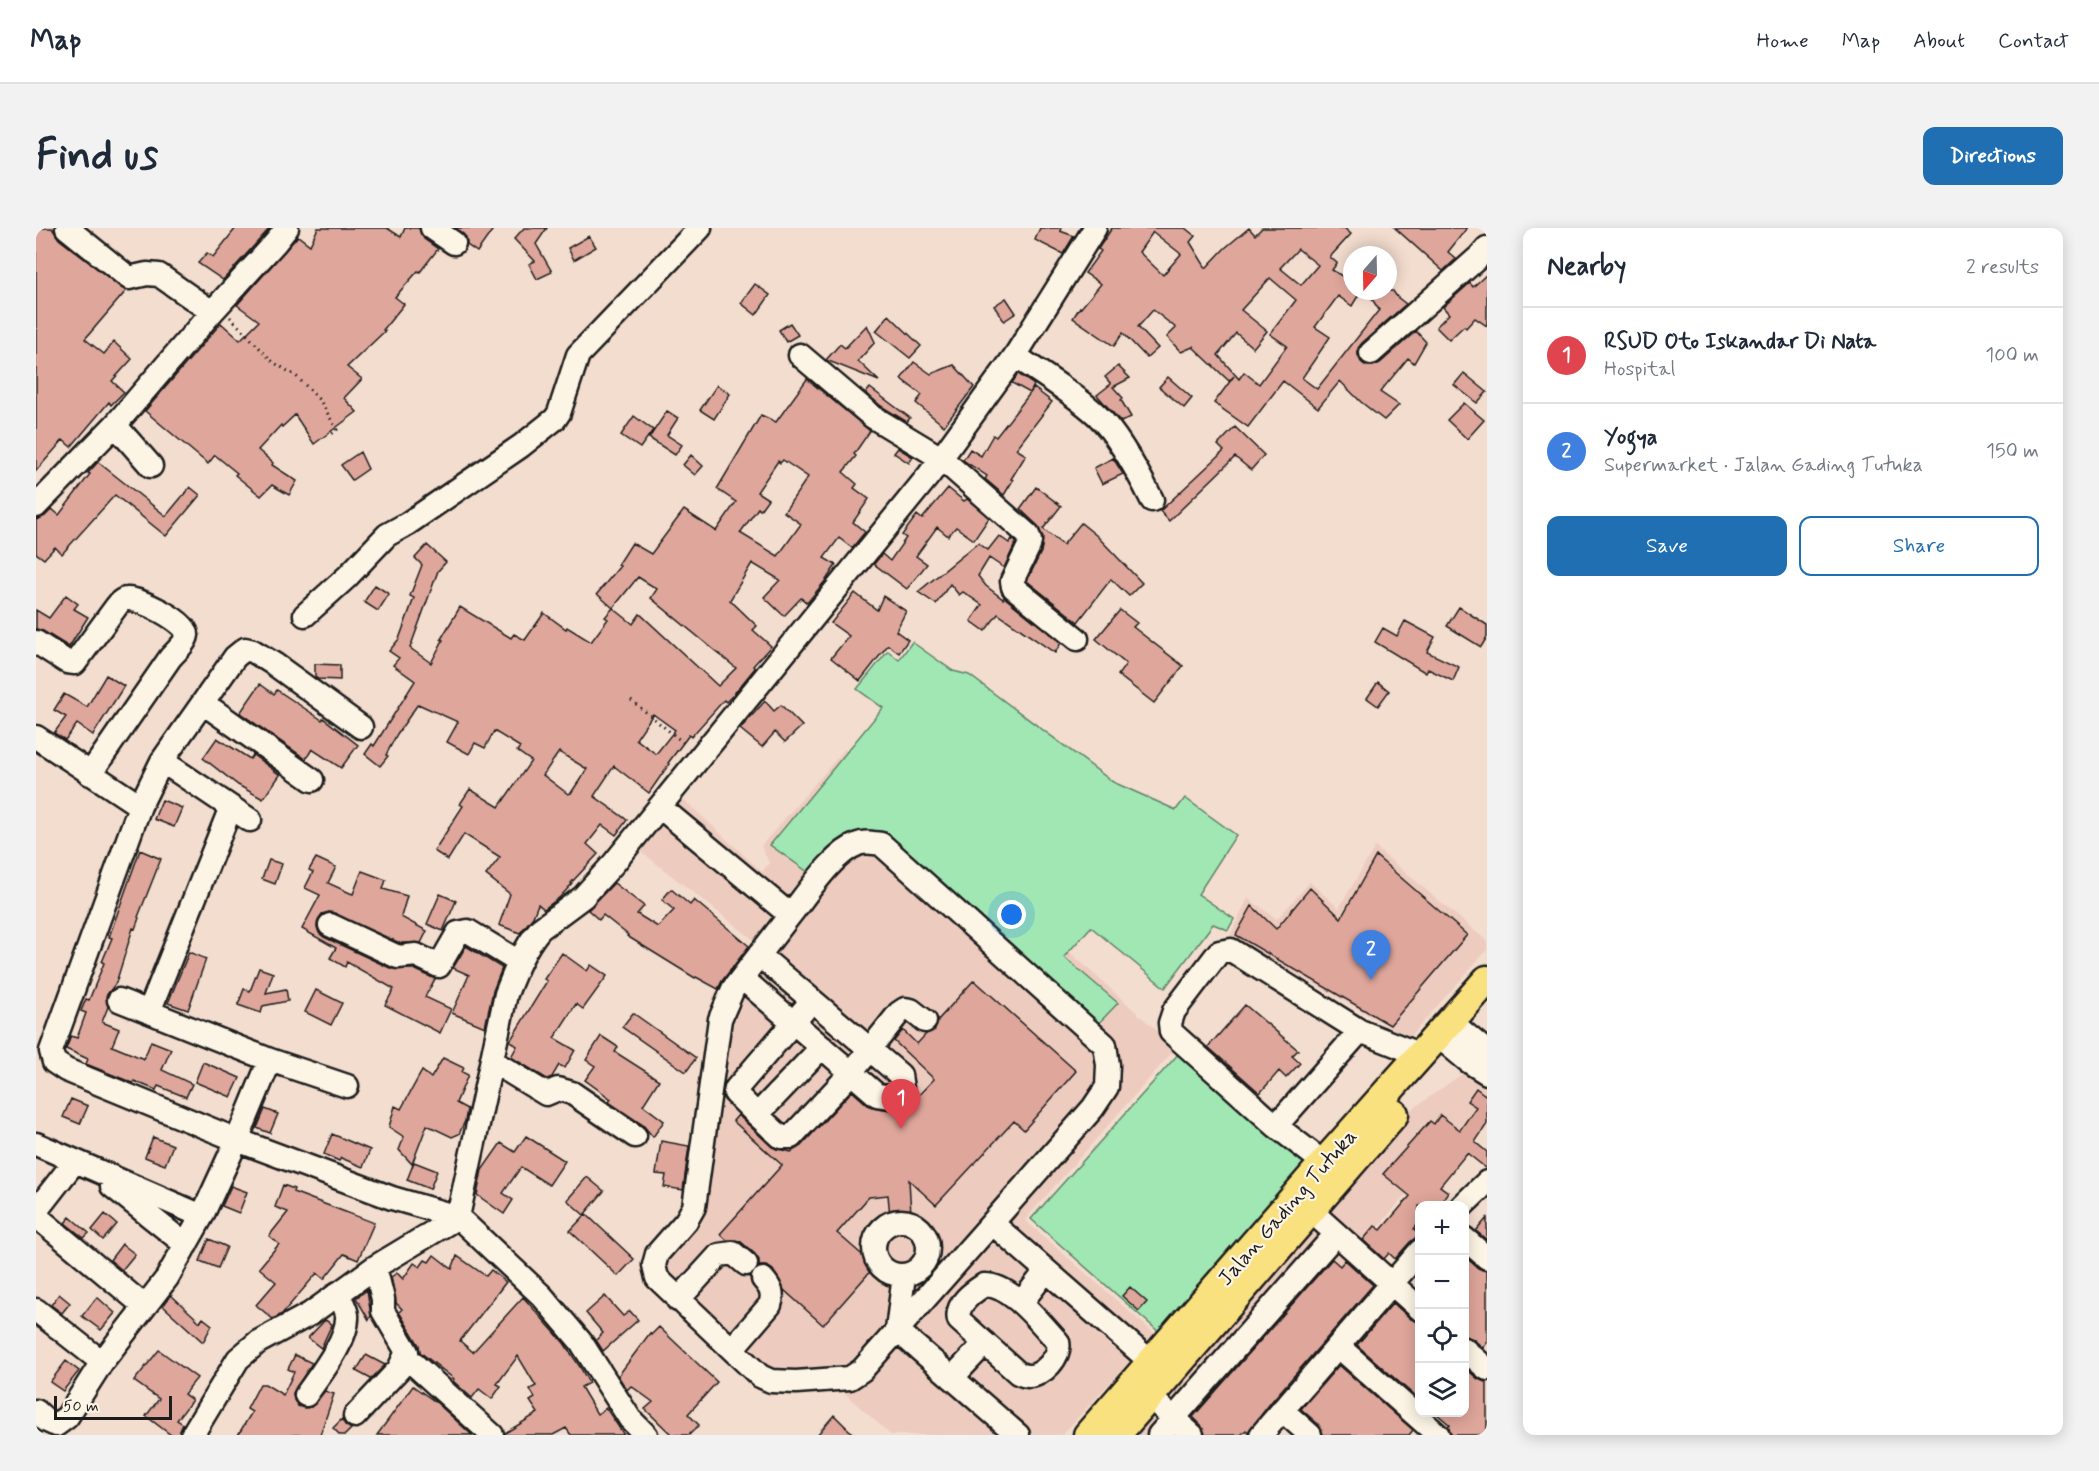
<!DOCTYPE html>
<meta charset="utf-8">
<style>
:root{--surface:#fff;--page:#f2f2f3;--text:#1f2937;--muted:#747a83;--line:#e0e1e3;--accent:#1f6fb2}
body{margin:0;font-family:Mynerve,sans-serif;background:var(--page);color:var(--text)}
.controls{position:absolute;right:18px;bottom:18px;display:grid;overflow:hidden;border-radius:12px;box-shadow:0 3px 15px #0003}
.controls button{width:54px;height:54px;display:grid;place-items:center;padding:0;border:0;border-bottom:2px solid var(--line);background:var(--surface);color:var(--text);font:30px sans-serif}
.compass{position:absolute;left:1307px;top:18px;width:54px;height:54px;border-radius:50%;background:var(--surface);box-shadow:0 3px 15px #0003;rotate:200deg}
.scale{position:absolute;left:18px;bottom:15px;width:118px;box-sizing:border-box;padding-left:6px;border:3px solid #1c1c1c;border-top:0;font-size:16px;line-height:21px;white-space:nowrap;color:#1c1c1c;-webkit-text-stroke:4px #fcf5e5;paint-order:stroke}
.you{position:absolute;left:976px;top:687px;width:21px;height:21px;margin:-15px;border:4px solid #fff;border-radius:50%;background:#1a73e8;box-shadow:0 0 0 9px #1a73e833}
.badge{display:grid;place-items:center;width:39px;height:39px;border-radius:50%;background:var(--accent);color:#fff;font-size:20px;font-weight:700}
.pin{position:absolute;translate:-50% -50px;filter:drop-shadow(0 2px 3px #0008)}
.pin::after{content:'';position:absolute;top:32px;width:21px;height:18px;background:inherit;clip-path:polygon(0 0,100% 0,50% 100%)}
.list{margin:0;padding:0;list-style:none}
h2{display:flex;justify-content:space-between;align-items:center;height:78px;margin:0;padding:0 24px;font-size:26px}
h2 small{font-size:20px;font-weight:400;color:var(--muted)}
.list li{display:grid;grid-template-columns:39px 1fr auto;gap:18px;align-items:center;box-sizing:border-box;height:96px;padding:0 24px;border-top:2px solid var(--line)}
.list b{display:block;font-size:22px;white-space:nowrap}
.list p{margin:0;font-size:20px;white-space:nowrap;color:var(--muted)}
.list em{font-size:20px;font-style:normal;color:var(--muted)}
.actions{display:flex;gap:12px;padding:18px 24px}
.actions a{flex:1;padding:14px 0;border:2px solid var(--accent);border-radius:12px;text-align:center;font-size:21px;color:var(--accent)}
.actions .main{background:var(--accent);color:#fff}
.icon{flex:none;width:33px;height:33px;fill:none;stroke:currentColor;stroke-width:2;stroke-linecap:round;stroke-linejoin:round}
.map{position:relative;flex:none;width:1451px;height:1207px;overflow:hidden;border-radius:12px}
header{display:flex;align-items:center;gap:36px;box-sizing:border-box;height:84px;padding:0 30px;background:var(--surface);border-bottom:2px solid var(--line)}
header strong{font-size:28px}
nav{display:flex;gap:33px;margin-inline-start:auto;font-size:21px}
.intro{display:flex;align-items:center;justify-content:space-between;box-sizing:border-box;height:144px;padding:0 36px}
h1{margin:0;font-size:42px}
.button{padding:15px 27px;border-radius:12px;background:var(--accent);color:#fff;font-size:21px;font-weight:700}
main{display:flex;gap:36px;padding:0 36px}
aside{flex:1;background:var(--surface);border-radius:12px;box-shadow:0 3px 15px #0003}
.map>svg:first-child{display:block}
.built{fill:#edccbf}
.green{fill:#a1e7b4;stroke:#5e8268;stroke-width:1.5}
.building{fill:#dfa69b;stroke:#1c1c1c;stroke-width:1.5;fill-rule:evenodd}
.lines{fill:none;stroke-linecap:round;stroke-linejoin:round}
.minor-casing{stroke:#1c1c1c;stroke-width:27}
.major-casing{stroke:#1c1c1c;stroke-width:33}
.path{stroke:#1c1c1c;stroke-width:3;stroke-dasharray:1.5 4.5;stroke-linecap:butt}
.minor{stroke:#fcf5e5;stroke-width:22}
.major{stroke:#fae180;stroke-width:28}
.labels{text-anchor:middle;stroke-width:4.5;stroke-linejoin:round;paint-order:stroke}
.street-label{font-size:21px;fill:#1c1c1c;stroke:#fcf5e5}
</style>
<header>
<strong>Map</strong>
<nav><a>Home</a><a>Map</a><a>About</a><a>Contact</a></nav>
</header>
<div class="intro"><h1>Find us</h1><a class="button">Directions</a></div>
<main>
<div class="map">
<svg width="1451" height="1207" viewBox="0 0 1451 1207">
<rect width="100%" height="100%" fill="#f3ddcf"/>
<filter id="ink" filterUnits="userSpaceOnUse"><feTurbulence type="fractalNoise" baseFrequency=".0167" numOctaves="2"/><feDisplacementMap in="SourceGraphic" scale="12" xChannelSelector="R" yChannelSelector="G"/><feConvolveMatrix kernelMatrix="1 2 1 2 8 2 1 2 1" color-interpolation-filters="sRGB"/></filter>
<g filter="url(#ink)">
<path class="built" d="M809,521L1140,820L989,992L1119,1106L1026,1207H855L805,1162L723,1158L609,1058L611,1023L650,981L677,768L719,713L599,619L642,566L726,644L733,635L725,618Z
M1339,619L1451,713V722L1373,810L1194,708L1212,670L1241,691L1274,654L1303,680Z
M1433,841L1451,853V897L1437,888L1165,1207H1095L1375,882Z"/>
<path class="green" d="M876,414L917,443L933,447L1077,554L1140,582L1149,570L1200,607L1162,666L1198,691L1192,702L1177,696L1129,760L1055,699L1028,729L1082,775L1060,798L843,605L827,602L806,613L779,649L734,617L847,480L821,461L852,423L863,432Z
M1145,823L1274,936L1123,1104L995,991Z"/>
<path class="building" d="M0,0H16L23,11L90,63L49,111L68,126L78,114L96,131L76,153L88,164L75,177L73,174L35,219L27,212L0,243Z
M200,0H234L187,52L162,35L171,25L177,29Z
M282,0H351L365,9L369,0H383L388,11L402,21L384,44L382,43L359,69L368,76L347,102L349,103L311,139L326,151L308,170L321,184L278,216L259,187L246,199L245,197L222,222L237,235L236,237L261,253L253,267L236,257L225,268L199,247L201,245L179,227L172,236L109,183L185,95L204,112L223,93L201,77L262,8L274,17Z
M420,0H458L441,24L431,17L430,9Z
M488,0H511L500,16L516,44L501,51L493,36L499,33L478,11Z
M1004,0H1025L1024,3L1038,8L1027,26L999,12Z
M1076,0H1149L1159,8L1154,14L1170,40L1189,20L1213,0L1219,7L1226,0H1308L1315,6L1294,29L1301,35L1296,42L1316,54V63H1325L1316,78L1302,68L1279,99L1294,109L1266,150L1281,161L1343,82L1331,63H1357L1361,69L1370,76L1326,115L1322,120V127L1325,134L1330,138H1337L1344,135L1380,103L1390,114L1378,135L1372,130L1344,164L1363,177L1348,192L1325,174L1304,153L1282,180L1247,153L1212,199L1178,175L1198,148L1193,153L1157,119L1159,118L1145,124L1131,109L1140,100L1117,82L1102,99L1122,120L1111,130L1087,105L1078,118L1037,90L1044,79L1045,80L1065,56L1049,45L1065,23L1062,21ZM1117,4L1145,26L1127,47L1103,24ZM1262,21L1282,37L1265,57L1244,40ZM1234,50L1260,72L1234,106L1251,118L1223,156L1208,144L1203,151L1182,127L1200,105L1217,120L1231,103L1205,82Z
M1359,0H1431L1412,24L1420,31L1407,43Z
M553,8L560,19L538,32L532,20Z
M1451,46V98L1439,90L1430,100L1428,98L1413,112L1400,99L1413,86L1407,79L1434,55L1437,59Z
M719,56L734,67L720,87L705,75Z
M970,70L980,85L968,93L958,78Z
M853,87L885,118L874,130L840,103Z
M754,95L762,107L750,114L743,102Z
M831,97L839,114L822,133L843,153L790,132L804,116L809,120Z
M878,134L895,146L918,137L938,159L908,198L880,175L886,167L865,151Z
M1082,138L1094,150L1077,159L1087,170L1085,172L1095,189L1085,194L1061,167L1075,156L1069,149Z
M1428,145L1451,164L1441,175L1418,157Z
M982,146L998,157L994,165L976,155Z
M1132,149L1156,170L1148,180L1123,159Z
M771,151L834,203L818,226L820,228L807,244L821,256L818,260L833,271L817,294L829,304L816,320L803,310L788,330L800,337L790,352L771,375L765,370L748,388L728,369L744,352L716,335L694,372L721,398L717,402L735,418L717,438L719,440L697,467L690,474L688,472L655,509L653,507L632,535L633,536L613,565L578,538L558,568L591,592L580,607L566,597L551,616L562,626L535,655L536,656L524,669L508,681L502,676L497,689L484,705L463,697L474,666L450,647L464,629L428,606L412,632L398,623L427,578L424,576L434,561L463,579L495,533L481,523L484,519L458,503L449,520L439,515L433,526L411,514L422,494L382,476L361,506L350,527L352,528L344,538L329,526L336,516L338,518L379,453L357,437L363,430L353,423L363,411L378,370L374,368L386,337L379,330L391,317L410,334L402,343L374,420L395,435L407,412L405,411L424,379L475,410L478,406L489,412L508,385L530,401L531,399L555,414L572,391L569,389L577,380L561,366L584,338L582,337L596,315L615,326L648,282L680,303L700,274L681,261L725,187L740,194ZM747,232L772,249L748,284L765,296L742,328L704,305L722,280L724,282L732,271L721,264L742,233L744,235ZM602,349L621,361L615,370L700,440L682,458L604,386L597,396L577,380ZM617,486L639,502L620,526L600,511ZM523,524L551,541L535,565L532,566L507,547Z
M681,157L694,166L678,191L664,182Z
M834,160L874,190L871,194L845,178L830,165Z
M998,160L1016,174L980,221L990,227L975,251L977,252L968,267L949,251L951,248L927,232L934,221L945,228L957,207L960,209Z
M1428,175L1448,192L1431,211L1411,192Z
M631,183L642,190L631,207L646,217L639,227L613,210Z
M598,188L617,202L604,220L585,207Z
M1199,199L1228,227L1215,242L1199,229L1133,293L1124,283L1188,223L1182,217Z
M862,220L877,229L873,235L858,225Z
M324,224L332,241L316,252L305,237Z
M655,227L667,238L659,247L647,237Z
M1077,230L1087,246L1066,256L1058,240Z
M62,234L130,288L154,259L164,267L130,308L79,267L26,326L19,319L8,331L0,325V292L9,288L16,281L23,287L54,246L52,245Z
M1000,259L1025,278L1007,301L1027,317L1045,295L1061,308L1106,355L1093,368L1075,351L1042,394L991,353L1005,324L1007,309L1001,297L984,281Z
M912,260L928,273L931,271L953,290L938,312L920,299L912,308L901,299L880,328L891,336L871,361L838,336L846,326L854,333L870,310L866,307L881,287L886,291Z
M963,308L973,315L976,311L980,314L968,340L953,330L942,348L950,358L967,371L968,369L1025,415L1019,425L962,386L949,403L935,393L946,377L927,364L923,367L914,356L900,376L882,364L942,315L952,322Z
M339,357L353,366L342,383L328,374Z
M819,365L841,382L847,368L870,383L860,403L872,412L863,425L852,417L824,453L795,430L813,408L795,395Z
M30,367L42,376L38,381L52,389L33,419L7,403L0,401V382L13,390Z
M1423,379L1451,397V409L1445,419L1411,398Z
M1084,382L1101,395L1097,399L1147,438L1118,475L1082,447L1090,436L1060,411Z
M1369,393L1399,409L1391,424L1423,439L1417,453L1392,441L1390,445L1339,414L1347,400L1361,408Z
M279,436L304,437V452L282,451L279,449Z
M70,447L88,458L57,507L41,496L29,512L18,505L30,489L18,482L28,466L51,479Z
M1342,454L1353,463L1342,478L1331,470Z
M224,456L238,466L241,462L286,492L287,490L322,517L305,540L276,521L270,531L204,485Z
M729,473L738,483L745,477L766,498L749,514L739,504L726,519L704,501Z
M181,510L214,531L217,527L244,547L227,571L202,557L167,530Z
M126,572L146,580L138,599L118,591Z
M104,622L125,631L102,689L103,690L99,701L97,700L80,755L70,768L72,779L66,794L83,801L76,818L108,831L115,813L135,821L126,842L156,856L150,869L122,858L120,862L98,853L97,855L50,836L52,831L30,821L35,808L41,810L50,785L45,783L50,771L53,772L68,735L66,734L76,710L73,709Z
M1340,628L1431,707L1354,797L1200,707L1216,678L1240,701L1274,660L1305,690Z
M280,630L300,639L292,655L314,665L317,666L326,643L350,652L347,661L371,668L365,689L391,703L385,715H364L293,684L286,686L282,692L281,699L283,705L288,709L356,741H378L399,751L389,769L415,781L404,805L349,777L358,761L311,734L309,739L294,730L300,720L266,701L284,667L269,660L277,644L273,642Z
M233,632L246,636L239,656L226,651Z
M578,655L608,678L601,686L622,699L638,682L626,672L635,661L654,677L658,672L713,718L686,753L682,761L660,749L659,750L591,708L592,707L567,687L563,692L552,682Z
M404,666L420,673L407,703L391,696Z
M430,718L466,740L457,763L449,799L416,785L433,747L417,740Z
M153,724L170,731L152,782L132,775Z
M526,725L551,743L555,737L571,748L547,781L540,776L518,810L539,822L529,840L523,837L516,849L511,851L475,829L481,818L474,813L511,753L508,751Z
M223,740L237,745L230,765L250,761L252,773L227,778L225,785L202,777L208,761L214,763Z
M938,752L1040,843L988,902L978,893L900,977L873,952L875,986L854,988L852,967L833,969L801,1005L839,1038L787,1097L748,1062L737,1042L731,1038H723V1032L719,1026L705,1014L700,1012H691L684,1006L746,937L697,893L702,887L736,919L755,924L765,918L816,863L833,878L854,882L865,879L874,871L880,870L898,851L858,813L867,802L881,816L890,806L899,802L902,792Z
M280,762L306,775L295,797L269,784Z
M1209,777L1262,822L1256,828L1264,835L1250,850L1243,843L1224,865L1172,819Z
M597,785L660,830L650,844L586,799Z
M565,808L582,819L579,824L623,852L607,877L628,893L617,909L607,897L573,874L575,871L549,852L559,838L550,832Z
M407,830L428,840L426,844L432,847L420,875L431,881L429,893L423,906L416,909L391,897L376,936L363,922L368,909L353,899L359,878L365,881L386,843L395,850Z
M167,834L204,850L195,869L159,854Z
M1440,860L1449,867L1451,864V896L1439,914L1451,924V941L1431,925L1404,958L1412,964L1402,978H1383V995L1378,1001L1383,1007L1374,1014L1359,1031L1353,1025L1348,1031L1327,1012L1339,998L1345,1002L1374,968L1347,946L1394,893L1398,896L1404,887L1424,902L1440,879L1431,873Z
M35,871L52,878L44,896L27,889Z
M229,881L242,886L234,905L221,900Z
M296,906L334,922L327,939L305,930L303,933L288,926Z
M490,908L529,933L513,957L485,939L467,965L477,972L468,986L441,967L446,942L465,915L479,924Z
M117,909L137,917L129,937L109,929Z
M625,913L653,918L647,962L628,959L630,947L620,946Z
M378,934L401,943L394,961L371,952Z
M551,949L568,963L548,987L531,972Z
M247,957L258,961L257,964L338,995L322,1032L308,1026L288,1051L281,1045L246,1086L237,1091L220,1077L240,1054L223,1040L243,1016L233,1008L252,984L239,979Z
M195,958L211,964L203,985L186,978Z
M69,986L81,996L67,1012L56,1002Z
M550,986L598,1031L582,1048L534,1003Z
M34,989L53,1005L48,1010L29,995Z
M1451,990V1012L1440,1003Z
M173,1011L191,1019L182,1040L164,1033Z
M86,1016L99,1026L86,1042L74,1032Z
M398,1027L416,1041L421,1028L450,1048L455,1042L470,1054L424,1113L437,1124L487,1069L528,1115L544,1139L553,1155L545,1159L561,1186L570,1180L588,1207H535L530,1200L517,1207H469V1205L502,1185L494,1173L499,1170L494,1161L500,1158L482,1128L461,1156L465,1158L456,1171L443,1161L436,1170L417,1153L418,1151L384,1124L383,1117L363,1084L366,1081L360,1075L355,1049L361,1045L367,1051L378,1035L384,1039L389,1032L393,1034Z
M1428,1028L1442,1040L1451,1043V1115L1447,1120L1437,1111L1428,1108Z
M1296,1031L1304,1038L1309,1032L1337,1057L1236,1173L1212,1204L1210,1202L1205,1207H1169L1165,1197L1157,1189Z
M1094,1059L1111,1074L1103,1083L1086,1068Z
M331,1062L335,1088L333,1092L320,1070Z
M23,1066L34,1075L26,1085L15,1077Z
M135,1067L164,1094L167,1090L176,1097L167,1114L127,1078Z
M569,1068L587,1088L594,1083L602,1092L567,1123L560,1112L567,1105L550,1085Z
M61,1069L79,1085L65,1102L46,1088Z
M1357,1075L1375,1091L1383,1094V1167L1381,1170L1321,1117Z
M289,1092L296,1096L285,1120L272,1110Z
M623,1099L681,1154L652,1186L663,1197L653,1207H636L609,1181L617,1174L595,1158L591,1162L582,1148L614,1105L615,1107Z
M123,1122L161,1150L148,1166L156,1172L141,1192L147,1196L143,1207H135L110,1188L123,1171L98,1153Z
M259,1127L276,1135L257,1165L258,1172L262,1178L268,1180L275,1179L289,1163L298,1166L284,1207H202L216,1184L211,1181L224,1156H229L247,1167L258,1144L252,1141Z
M330,1127L349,1137L335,1151L320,1143Z
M30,1133L43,1143L27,1163L14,1154Z
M1303,1137L1377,1202L1373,1207H1287L1283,1197L1265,1181Z
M1428,1139L1442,1151L1451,1154V1207H1415L1412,1198L1414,1197L1400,1185H1428Z
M377,1158L401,1175L436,1207H341Z
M798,1187L818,1207H781Z
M306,1191L309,1197L315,1201L309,1207H304L297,1200Z"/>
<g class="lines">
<defs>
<path id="minor" d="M31,0L93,50L111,46L123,47L176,84
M396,0L418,15
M1335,125L1444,28L1451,20
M764,127L837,189L905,230L992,307L994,313L993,318L976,353L977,359L1041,411
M979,128C1006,146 1037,165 1061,187C1082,207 1103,246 1116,272
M79,197L115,238
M0,278L79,197L176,84L240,14L251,0
M269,387L311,349L351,307L371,296L485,218L519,191L523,185L542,127L664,0
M0,414L31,434L39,435L80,379C83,375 86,371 91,371C103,370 152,394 151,407C150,415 139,424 134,430L54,546
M167,475L276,552
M0,509L104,578L126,533L199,429L209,421L217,423L238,436L325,499
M126,533L214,592
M104,578L15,823L18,834L30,842L201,912L356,970L422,989L506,1068L545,1114L594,1191L610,1207
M624,579L754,687L697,761L684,791L658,979L650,993L621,1026L618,1037L621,1050L724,1148L735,1153L760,1154L814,1150L826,1142L956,995
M754,687C771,666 797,625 822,616C829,613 837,615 845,616L1069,817L1072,837L1071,859L1057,880L956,995L1115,1134
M294,697L362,729L380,727L403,738L422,705L432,703L483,734
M706,750L841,867L856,869L866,860L864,847L723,727
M83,772L234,832L311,858
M768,782L700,861L699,865L721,887L786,819
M113,784L195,579
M1415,794L1451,824
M1402,808L1432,833L1451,845
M456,833L510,866L522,861L536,865L599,908
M721,887L745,909H755L816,844L863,785L869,781L875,782L889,793
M1240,898L1324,803L1385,827
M0,916L166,988
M1288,935L1240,898L1135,804L1134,795L1138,783L1183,724L1195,722L1324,803
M76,958L150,1017
M1426,978L1451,954
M0,983L39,933
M1275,983L1384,1081
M0,988L108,1078
M838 1020a27 27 0 1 1 54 0a27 27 0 1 1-54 0Z
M1428,1010L1451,1030
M948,1057C975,1056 1004,1095 1022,1114C1026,1128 1006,1149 992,1148C988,1148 985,1146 982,1145L923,1092C919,1076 937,1064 948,1057Z
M642,1072L683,1027L697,1025L710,1036
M985,1075L1010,1043
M0,1082L66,1134
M861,1102L982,1207
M861,1102L868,1047
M1302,1118L1402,1207
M696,1121L734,1077C738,1066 735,1060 727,1051
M1428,1121L1451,1141
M370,1129L456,1207
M916,1150L949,1115
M270,1167C283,1148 313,1111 311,1087C310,1080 305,1072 302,1065
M1114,1169L1156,1207
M1246,1182L1274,1207
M0,1183L11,1193L20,1197L31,1189L66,1134L131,1050L166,988L201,912L234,832
M319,1188L363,1141L371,1124L347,1083V1071L339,1039
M156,1207L202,1131L222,1114L274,1086L339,1039L422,989L470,766C479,743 488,720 504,701L547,669L578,635L893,247L979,128L1059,0
M1123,1207L1300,1006
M1225,1207L1384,1023"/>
<path id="major" d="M1052,1207L1288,935L1451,752
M1080,1207L1358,886"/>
</defs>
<use href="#minor" class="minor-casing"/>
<use href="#major" class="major-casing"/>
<path class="path" d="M194,89L237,134L260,148L274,162L285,174L301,202L293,208
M595,472L650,517"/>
<use href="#minor" class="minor"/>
<use href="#major" class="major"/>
</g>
</g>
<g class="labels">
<g class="street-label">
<text transform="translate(1251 979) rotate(-49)" y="7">Jalan Gading Tutuka</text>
</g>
</g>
</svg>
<div class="controls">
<button>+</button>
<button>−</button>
<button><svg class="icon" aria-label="locate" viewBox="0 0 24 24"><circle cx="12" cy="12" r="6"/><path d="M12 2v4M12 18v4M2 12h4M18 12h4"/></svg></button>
<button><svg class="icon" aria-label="layers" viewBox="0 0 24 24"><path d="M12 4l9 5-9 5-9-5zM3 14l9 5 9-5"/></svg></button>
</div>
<svg class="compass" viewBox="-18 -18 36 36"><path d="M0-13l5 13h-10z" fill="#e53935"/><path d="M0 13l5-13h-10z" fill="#747a83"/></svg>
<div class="scale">50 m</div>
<div class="you"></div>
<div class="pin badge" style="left:865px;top:901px;background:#e0444e">1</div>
<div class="pin badge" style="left:1335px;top:752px;background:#3f7fe0">2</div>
</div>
<aside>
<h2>Nearby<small>2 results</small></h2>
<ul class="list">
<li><span class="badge" style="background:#e0444e">1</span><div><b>RSUD Oto Iskandar Di Nata</b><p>Hospital</p></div><em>100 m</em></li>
<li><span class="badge" style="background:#3f7fe0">2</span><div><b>Yogya</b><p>Supermarket · Jalan Gading Tutuka</p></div><em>150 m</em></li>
</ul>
<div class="actions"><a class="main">Save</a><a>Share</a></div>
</aside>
</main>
